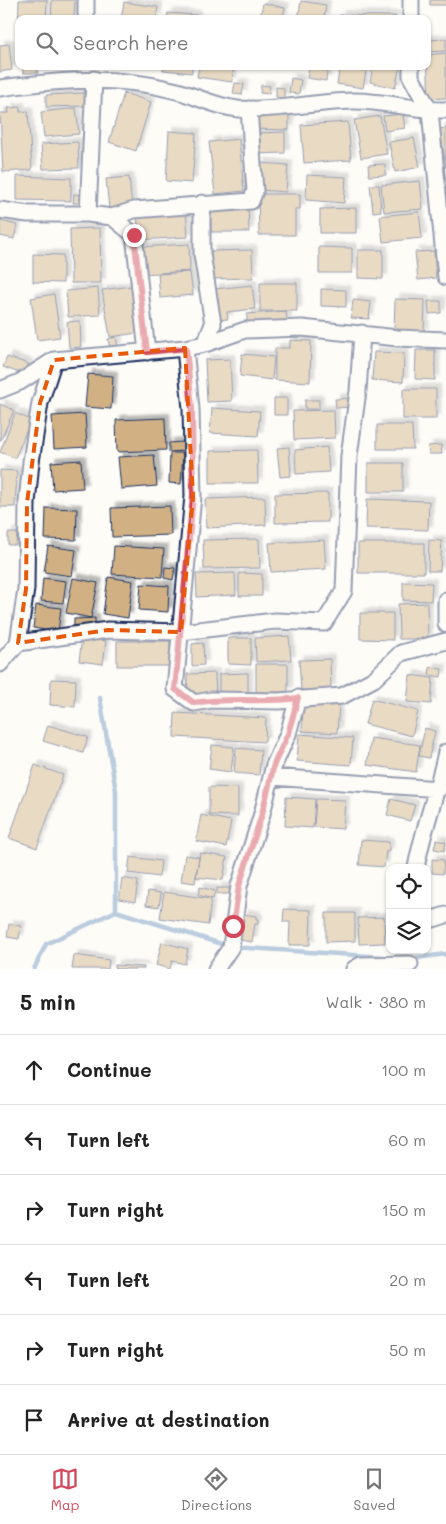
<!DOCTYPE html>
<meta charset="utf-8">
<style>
:root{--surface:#fff;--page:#f2f2f2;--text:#222;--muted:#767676;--line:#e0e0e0;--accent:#d1495b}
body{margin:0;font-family:Mali,sans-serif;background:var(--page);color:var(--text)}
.controls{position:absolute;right:15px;bottom:15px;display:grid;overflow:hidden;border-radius:10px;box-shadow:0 1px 4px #0004}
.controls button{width:45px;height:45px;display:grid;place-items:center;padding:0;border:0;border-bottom:1px solid var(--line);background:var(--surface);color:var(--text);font:25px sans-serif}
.stop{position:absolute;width:15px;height:15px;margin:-11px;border:4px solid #d1495b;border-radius:50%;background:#fff}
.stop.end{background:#d1495b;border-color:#fff;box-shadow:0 1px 5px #0008}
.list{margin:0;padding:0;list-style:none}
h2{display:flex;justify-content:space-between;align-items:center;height:65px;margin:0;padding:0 20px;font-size:21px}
h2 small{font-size:16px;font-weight:400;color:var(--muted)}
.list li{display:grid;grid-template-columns:32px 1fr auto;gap:15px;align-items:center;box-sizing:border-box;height:70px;padding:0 20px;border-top:1px solid var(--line)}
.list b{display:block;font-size:19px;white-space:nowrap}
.list em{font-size:16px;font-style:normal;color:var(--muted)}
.icon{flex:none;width:28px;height:28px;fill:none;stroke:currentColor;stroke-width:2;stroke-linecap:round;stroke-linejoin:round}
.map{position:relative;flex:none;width:446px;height:969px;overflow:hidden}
.search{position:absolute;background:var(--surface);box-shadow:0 1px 4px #0004;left:15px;right:15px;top:15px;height:55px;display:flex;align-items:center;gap:12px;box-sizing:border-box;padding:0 18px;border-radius:10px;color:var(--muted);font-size:19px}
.sheet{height:485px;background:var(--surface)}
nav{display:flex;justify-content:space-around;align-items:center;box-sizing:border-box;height:70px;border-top:1px solid var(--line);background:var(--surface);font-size:14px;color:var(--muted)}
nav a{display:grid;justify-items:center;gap:2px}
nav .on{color:var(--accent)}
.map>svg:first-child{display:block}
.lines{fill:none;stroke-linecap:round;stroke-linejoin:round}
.stream{stroke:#6a93be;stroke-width:4.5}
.building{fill:#d1b184;stroke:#1b2f5e;filter:url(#shadow)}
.minor-casing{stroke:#1b2f5e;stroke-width:19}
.minor{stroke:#fdfcf7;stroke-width:15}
.route{stroke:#d1495b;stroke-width:6}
.marked{fill:none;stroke:#e8590c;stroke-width:4;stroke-dasharray:10 6;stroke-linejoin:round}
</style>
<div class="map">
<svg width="446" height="969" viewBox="0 0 446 969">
<defs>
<filter id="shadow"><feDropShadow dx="4.5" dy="-4.5" stdDeviation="1" flood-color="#0004"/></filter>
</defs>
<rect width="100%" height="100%" fill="#fdfcf7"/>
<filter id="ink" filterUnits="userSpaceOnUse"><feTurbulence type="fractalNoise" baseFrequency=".02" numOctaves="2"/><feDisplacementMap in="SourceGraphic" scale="10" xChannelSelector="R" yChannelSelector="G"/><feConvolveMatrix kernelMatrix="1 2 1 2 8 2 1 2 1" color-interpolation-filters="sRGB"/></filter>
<g filter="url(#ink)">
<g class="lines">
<path class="stream" d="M100,698L116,791V911
M409,959L446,954
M34,969L46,944L116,911L231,947L384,957"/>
</g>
<path class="building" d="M19,0H47L46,19H19L18,32Z
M52,0H75L74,19H51Z
M430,0H446V5H430Z
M301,1L326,5L324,19H298Z
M124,2L158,7L156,19H121Z
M263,3L285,8L282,19H260Z
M168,13L197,15L196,19H167Z
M340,15L396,16V19H339Z
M446,39V51L427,52V40Z
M9,44L12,70L0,72V45Z
M446,53V98L429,99L427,55Z
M23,66H37L38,73H23Z
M163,66H192V73L163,70Z
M199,66H234L232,82L197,77Z
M309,66H328L326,81L307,78Z
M340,66H367L363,88L337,84Z
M373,66H400L395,88L370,82Z
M291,78L301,80L299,94L289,93Z
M235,83L244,84L242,95L233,94Z
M261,85L270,86L269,94L260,93Z
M276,87L284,88V98L276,97Z
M84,93L85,106L46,107V95Z
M124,93L151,102L136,151L109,142Z
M20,107V112L28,111L32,170L3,172L0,113H9L8,108Z
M76,108L79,134L44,137L41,112Z
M252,113L289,114V130L252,129Z
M403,114L405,128L385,131L383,116Z
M380,116L387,154L361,158L354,120Z
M348,122L351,160L304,163L301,125Z
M446,128V168L440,129Z
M169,131L196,133L192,183L166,181Z
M285,132V153L256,154L255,133Z
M414,138L420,167L395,172L389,142Z
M239,139L244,191L215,194L209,142Z
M78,142L79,168L43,169L41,144Z
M261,163L288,165L286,192L259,190Z
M385,164L386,175L369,176L368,165Z
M307,175L346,177L344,203L306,200Z
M17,176L71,178V201L17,200Z
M129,177L132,207L109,209L106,179Z
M420,181L423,209L384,212L381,185Z
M370,185H379L381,211L373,212Z
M74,194L85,195V203H73Z
M258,194H300V209H295V235H259Z
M211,205H248L249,232H211Z
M356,208V233H320V209Z
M186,209L188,237L139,240L137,212Z
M419,212L422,238L383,242L380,216Z
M0,218H2L1,221L17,225L14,239L0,236Z
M100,228L101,283H71L70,229Z
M189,244L190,271L142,274L140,247Z
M319,247L352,248V273H319Z
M252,250L253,278L212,279L211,251Z
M358,250H383V279L358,278Z
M434,251L436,278L418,280L415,252Z
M33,254L63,255V283L33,282Z
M190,272L193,295L160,298L158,274Z
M260,283H297V311H260Z
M252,285L255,309L227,312L228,319L217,320L214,289Z
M131,286L138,333L110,337L102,290Z
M98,288L100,315L68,317L66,291Z
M321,289L346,290V307L321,306Z
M54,294L60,337L37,340L31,298Z
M395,299L425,300L424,332L394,331Z
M353,300L371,302L369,319L351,318Z
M428,301H441V313L429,314Z
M286,311L287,322L247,325V314Z
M80,321L81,347L69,348L67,322Z
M116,337L118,347L110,348L108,339Z
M290,340L311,341L310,382L275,380V348H290Z
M416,350H435V380L415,379Z
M374,352L404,353L403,382L372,380Z
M242,354L274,357L272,380L240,376Z
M7,357L29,364L25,375L3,367Z
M230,359L232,401L207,402L205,360Z
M88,374L113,376L111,409L85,407Z
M403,389H436V419H403Z
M274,398H287V415H274Z
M350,398L351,407L336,408L335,399Z
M305,400H319V409H305Z
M0,404L14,410L1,440H0Z
M212,408L260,411L258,436L210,433Z
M334,410L335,438L294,440L293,411Z
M15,413L31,420L15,458L0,452Z
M85,414L87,447L54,449L52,416Z
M165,418L166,450L117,452L116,420Z
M377,425H412L413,449H377Z
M183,442V451L169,452V443Z
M441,445L442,454H429L428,446Z
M289,447L291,476L280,477L277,448Z
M327,447L329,472L296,474L295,450Z
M257,450L258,483H210V451Z
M170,453H183L181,484L169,483Z
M154,455L157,486L121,489L118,457Z
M81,460L83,488L53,490L51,462Z
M368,463H403V492H368Z
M0,470L17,471L15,507H0Z
M328,493V522L275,523V494Z
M265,497L266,525L206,528L205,499Z
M367,499L429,501L428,530L366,528Z
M170,506L171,535L112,537L111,508Z
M46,508L77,509L76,540L45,539Z
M8,533H17L16,545H8Z
M259,539L260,568L204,569L203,540Z
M324,540L326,569L271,572L269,543Z
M429,540L442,541L440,571H428Z
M358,543H424V573H358Z
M48,546L76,550L72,576L44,572Z
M114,546L164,549L162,577L112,574Z
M165,567L175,568L173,580L164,578Z
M235,573L236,595L197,597L196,574Z
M239,573L262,574V596H239Z
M108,577L133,581L128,618L103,614Z
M43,578L66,581L63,603L41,601Z
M73,578L98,583L91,618L66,613Z
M403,582L432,583L431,601L403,600Z
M141,584L169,586L168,612L139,610Z
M427,603L428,639H399L398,604Z
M36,605L61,608L58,632L33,628Z
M360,613H393V640L360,639Z
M95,618V626L74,627V619Z
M289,636L291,660L256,662L255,638Z
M82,638L106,641L103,664L79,661Z
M228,638H251V665L228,664Z
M117,641H170V666H117Z
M203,643L204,665L192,666V644Z
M330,659L331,689L301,690L299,660Z
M256,664H288V692H256Z
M430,667L442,669L441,677L429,675Z
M215,673L216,695L188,696L187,674Z
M248,673V697H219V674Z
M410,675L433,678L431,704L407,702Z
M51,679L76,680L75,707L50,705Z
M372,699L418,711L412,736L365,724Z
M303,703L339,705L337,733L302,731Z
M175,713L266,718L265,742L174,737Z
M48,725L88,737L83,753L43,741Z
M425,728L435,731L429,758L419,756Z
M299,734L353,738L351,765L297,761Z
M371,738L420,745L416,772L367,765Z
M212,745L234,747L231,772L209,769Z
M236,748L261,750L259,775L234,773Z
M35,765L63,775L37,848L9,838Z
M209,787L238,788V816L209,815Z
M286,797L315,799L313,828L285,826Z
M316,799L345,800L343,829L314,827Z
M391,799L415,805L410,821L387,815Z
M201,815L231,821L226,847L196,841Z
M361,840L389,842V852L386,851L384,867L359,865Z
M436,840L446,842L444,851L434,849Z
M200,853L227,857L223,880L196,877Z
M185,855L199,857L195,883L181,881Z
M130,857L161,861L159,877L128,873Z
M432,859L444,860L443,874L432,873Z
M122,878L138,881L135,902L119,899Z
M200,887L215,891L213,899L198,895Z
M217,888H230L231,894H217Z
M148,891L161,893L159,907L146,905Z
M164,892L211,899L208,925L160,918Z
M284,909L311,910L310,945H289L290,922H283Z
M326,913H355V941L326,942Z
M244,914L256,916V919H258V924H255L252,942L240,940Z
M384,917L385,943L359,944L358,918Z
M9,924L21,926L19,939L7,937Z
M162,942L188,949L185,964L172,961L170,969L156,965Z
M74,955L109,960L108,969H72Z
M115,965L144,967V969H115Z"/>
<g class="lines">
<defs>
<path id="minor" d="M86,19V0
M411,19V0
M411,66V77L430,111L446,277
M0,88C60,80 113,75 173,90C195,95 215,107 238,109C276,111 314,102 352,101C383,100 414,111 446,110
M202,203V254L213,324L205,344
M0,210L28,214H88L112,217L134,210L251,201L255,191L249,109
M88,214L94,79
M112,217L134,235L147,352
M185,348L191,409L193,496L175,689L194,703L211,700L279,701L342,696L374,679L401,653L446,641
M0,390L20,382L54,360
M446,600V624
M18,643L108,630L181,632L275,621L324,623L344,591L349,456L358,391L362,333
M0,664L18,643L26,589L27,503L31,462L40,403L54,360L185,348L205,344L245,330L302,328L398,338L446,340
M272,777L439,789
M416,868C423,828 438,792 446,752
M427,921L446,915
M216,969L231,947L239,886L262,814L274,765L288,734L298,698
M354,969L361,965L410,964"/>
</defs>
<use href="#minor" class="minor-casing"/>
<use href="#minor" class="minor"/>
</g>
</g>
<g class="lines" filter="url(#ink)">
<path class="route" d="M134,235L147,352L186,348L192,408L193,496L175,689L194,703C229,697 264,703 298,698L288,734L274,764L262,814L239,886L233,926"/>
</g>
<path d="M0 0H446V969H0ZM185,348L193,496L181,632L108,630L18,643L26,589L27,503L40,403L54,360Z" fill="#fdfcf7" fill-opacity=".55" fill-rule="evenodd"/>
<path class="marked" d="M185,348L193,496L181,632L108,630L18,643L26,589L27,503L40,403L54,360Z"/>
</svg>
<div class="controls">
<button><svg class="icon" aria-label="locate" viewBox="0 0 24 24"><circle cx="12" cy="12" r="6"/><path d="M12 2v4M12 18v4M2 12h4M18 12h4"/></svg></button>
<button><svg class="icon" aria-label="layers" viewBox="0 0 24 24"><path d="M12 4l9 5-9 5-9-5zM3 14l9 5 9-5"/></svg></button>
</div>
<div class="stop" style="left:233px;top:926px"></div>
<div class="stop end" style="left:134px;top:235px"></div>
<div class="search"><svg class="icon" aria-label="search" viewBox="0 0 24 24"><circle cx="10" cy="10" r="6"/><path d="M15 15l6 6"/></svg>Search here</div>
</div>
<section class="sheet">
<h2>5 min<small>Walk · 380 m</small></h2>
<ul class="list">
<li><svg class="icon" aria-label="ahead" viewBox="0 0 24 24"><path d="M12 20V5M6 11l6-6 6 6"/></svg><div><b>Continue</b></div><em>100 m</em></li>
<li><svg class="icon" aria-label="left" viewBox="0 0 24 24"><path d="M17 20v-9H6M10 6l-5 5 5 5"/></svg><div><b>Turn left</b></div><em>60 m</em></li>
<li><svg class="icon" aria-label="right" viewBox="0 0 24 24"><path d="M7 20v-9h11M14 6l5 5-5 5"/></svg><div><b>Turn right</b></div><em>150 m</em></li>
<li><svg class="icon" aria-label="left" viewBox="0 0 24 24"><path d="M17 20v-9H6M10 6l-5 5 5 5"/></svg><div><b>Turn left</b></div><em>20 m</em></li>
<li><svg class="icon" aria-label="right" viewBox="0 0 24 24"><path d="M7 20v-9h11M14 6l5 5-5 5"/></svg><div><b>Turn right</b></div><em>50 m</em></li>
<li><svg class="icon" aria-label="arrive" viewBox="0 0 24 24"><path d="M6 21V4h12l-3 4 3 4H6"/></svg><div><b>Arrive at destination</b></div></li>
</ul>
</section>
<nav>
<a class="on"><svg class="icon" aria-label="map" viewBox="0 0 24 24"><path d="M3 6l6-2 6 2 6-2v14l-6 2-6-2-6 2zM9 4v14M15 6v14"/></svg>Map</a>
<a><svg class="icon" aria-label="directions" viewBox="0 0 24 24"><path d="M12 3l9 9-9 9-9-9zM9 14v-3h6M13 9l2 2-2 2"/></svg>Directions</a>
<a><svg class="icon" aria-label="saved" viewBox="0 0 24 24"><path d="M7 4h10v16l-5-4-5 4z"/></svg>Saved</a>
</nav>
